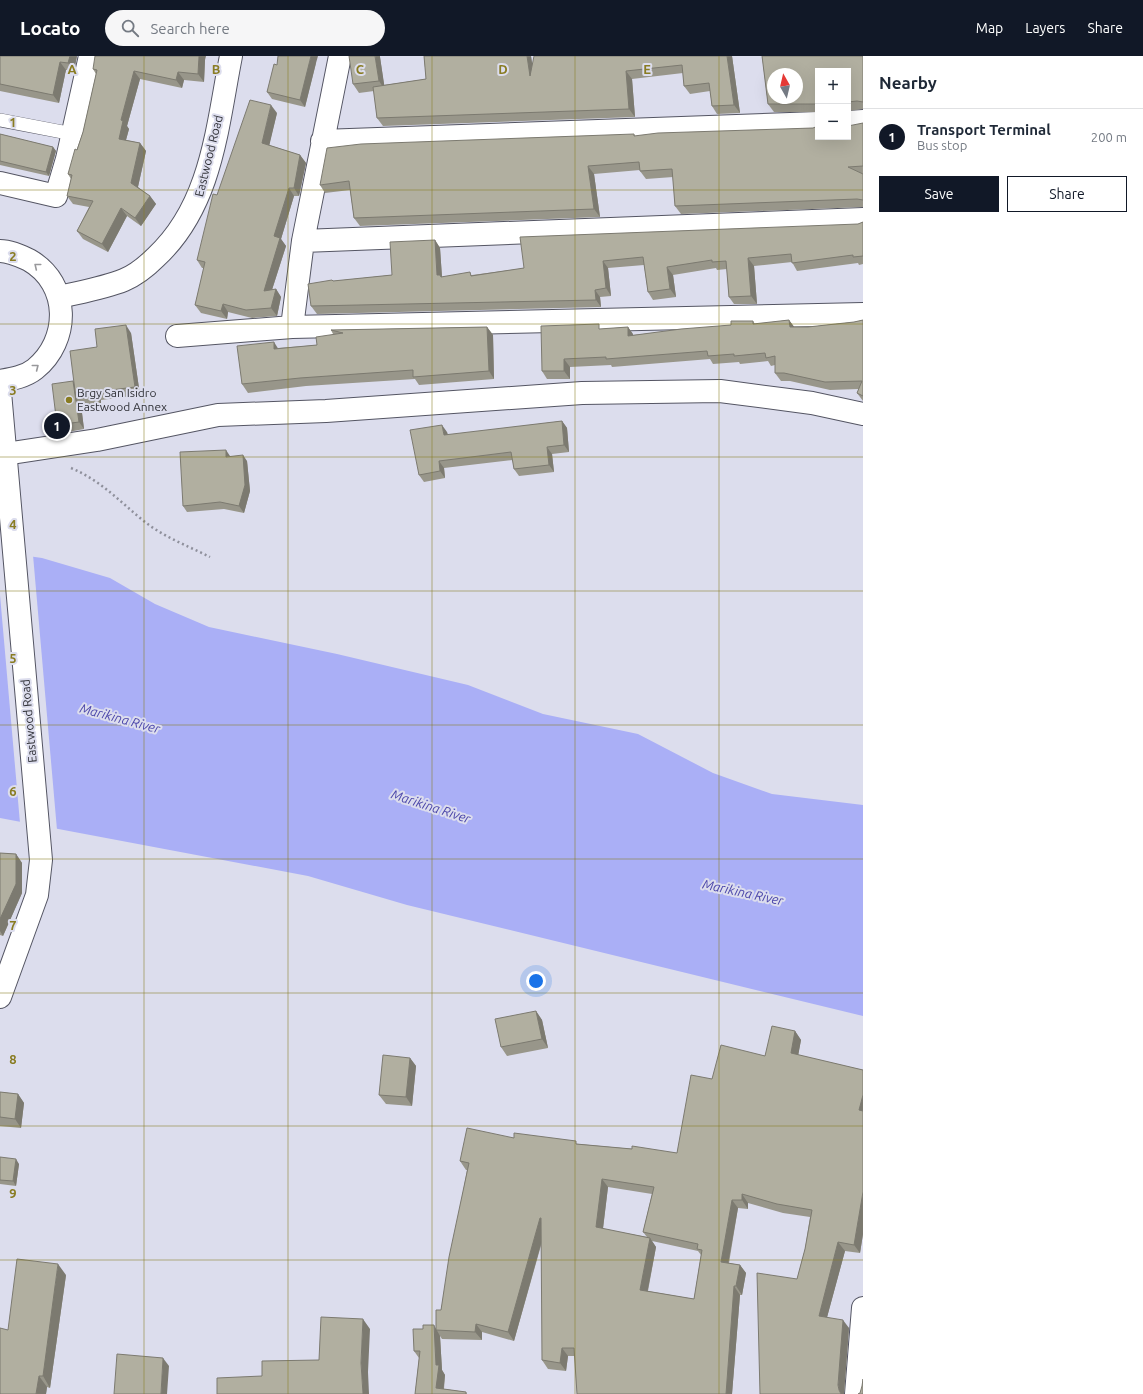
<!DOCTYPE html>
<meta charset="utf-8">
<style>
:root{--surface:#fff;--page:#f6f6f7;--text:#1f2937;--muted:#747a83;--line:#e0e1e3;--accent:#111827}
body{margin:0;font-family:Ubuntu,sans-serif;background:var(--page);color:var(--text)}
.controls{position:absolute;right:12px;top:12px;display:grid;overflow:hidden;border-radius:0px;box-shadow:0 4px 16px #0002}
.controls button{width:36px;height:36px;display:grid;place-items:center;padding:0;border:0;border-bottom:1px solid var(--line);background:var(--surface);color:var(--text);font:20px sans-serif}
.compass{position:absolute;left:767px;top:12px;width:36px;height:36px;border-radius:50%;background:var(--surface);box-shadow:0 4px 16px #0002;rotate:352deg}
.you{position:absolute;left:536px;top:925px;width:14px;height:14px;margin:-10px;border:3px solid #fff;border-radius:50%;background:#1a73e8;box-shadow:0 0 0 6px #1a73e833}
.badge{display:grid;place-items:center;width:26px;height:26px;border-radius:50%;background:var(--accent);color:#fff;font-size:13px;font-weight:700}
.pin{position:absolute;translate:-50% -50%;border:2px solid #fff;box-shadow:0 1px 4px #0006}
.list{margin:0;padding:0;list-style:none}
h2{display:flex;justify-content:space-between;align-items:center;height:52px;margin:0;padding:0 16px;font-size:17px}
h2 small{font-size:13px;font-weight:400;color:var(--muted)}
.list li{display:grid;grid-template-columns:26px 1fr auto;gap:12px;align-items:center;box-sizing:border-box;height:56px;padding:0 16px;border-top:1px solid var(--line)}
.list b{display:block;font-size:15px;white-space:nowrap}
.list p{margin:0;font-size:13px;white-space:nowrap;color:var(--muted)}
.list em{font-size:13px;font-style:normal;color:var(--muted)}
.actions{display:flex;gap:8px;padding:12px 16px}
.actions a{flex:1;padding:9px 0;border:1px solid var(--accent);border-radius:0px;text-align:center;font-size:14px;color:var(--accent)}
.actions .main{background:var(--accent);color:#fff}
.icon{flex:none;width:22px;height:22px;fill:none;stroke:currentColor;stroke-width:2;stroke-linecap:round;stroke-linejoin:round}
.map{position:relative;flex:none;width:863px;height:1338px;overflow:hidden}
header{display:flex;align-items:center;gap:24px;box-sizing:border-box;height:56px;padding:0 20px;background:var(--accent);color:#fff}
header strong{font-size:19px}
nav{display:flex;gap:22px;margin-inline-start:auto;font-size:14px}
.search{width:280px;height:36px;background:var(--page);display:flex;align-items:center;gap:10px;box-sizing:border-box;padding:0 14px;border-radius:22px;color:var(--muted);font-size:15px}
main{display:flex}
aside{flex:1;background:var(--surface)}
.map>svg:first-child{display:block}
.water{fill:#aaaff6}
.pier{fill:#dcdded}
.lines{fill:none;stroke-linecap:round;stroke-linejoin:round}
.lane-casing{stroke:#545563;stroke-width:14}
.street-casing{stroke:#545563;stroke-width:24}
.secondary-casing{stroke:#545563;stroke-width:24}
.path{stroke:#8f909c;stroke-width:2.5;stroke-dasharray:2 3;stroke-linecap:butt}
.lane{stroke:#fff;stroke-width:13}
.street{stroke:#fff;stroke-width:22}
.secondary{stroke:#fff;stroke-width:22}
.wall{fill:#98968a;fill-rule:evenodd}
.shaded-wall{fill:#7c7a70}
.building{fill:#b1afa0;stroke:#7c7a70;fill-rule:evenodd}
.oneway{stroke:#98989b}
.grid{fill:none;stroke:#897c22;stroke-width:1;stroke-opacity:0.55}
.poi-dot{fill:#897c22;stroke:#dcdded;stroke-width:1.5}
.labels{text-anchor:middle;stroke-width:4;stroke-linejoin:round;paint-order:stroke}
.street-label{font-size:12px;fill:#303137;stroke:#dcdded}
.poi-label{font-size:12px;fill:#303137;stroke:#dcdded;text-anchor:start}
.water-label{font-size:13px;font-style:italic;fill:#4b46aa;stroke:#dcdded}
.grid-label{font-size:13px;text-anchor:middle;font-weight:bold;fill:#897c22;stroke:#dcdded;stroke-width:4;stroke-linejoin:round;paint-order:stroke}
</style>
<header>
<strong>Locato</strong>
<div class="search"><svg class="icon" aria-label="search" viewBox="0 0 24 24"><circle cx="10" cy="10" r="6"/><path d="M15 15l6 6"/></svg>Search here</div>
<nav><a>Map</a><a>Layers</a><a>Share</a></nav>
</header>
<main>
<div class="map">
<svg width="863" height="1338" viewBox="0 0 863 1338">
<rect width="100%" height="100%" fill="#dcdded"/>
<path class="water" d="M0,496L42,502L110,522L155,548L209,571L337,598L468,629L543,658L638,678L713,717L772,738L863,749V960L407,849L308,820L0,762Z"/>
<path class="pier" d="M0,494L33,499L57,774L20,767L0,539Z"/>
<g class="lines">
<defs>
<path id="lane" d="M0,64L73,78"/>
<path id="street" d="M848,66L863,65
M322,85L818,67
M0,127L56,140L67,103L90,0
M303,185L863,163
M292,271L863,258
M177,280L292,271L303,185L340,0
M5,398L97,384L218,359L326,355L582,337L720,335L812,347L863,358
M856,1338L863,1252"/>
<path id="secondary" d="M0,195C10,195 20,200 29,204C71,228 70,285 35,313C25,321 12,323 0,325
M60,241C81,236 104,232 124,224C136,219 147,210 156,201C212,149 217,71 231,0
M0,336L41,804L37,839L0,941"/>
</defs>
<use href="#lane" class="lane-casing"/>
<use href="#street" class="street-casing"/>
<use href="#secondary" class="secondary-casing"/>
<path class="path" d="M71,412C102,425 120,446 145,466C164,481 188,490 210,501"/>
<use href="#lane" class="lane"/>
<use href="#street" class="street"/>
<use href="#secondary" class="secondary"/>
</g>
<path class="wall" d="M0,0H77L74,15L66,14L59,47L0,35Z
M424,0H531L532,7L732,0L740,57L717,58L712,50L710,35L690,38L684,30L683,17L632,23L635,61L383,70L377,62L374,35L359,37L353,28L380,1L384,29L426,23Z
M762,0H863V53L848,55V15H818V56H774L768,48ZM773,18H797V42H773Z
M205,4L204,26L184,24L182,32L140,23L127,70L129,73L126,84L140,87L146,95L138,131L150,140L156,148L141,170L127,160L108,196L83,183L77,175L89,151L73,148L67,140L71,123L68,118L83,76L96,18L93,13Z
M316,7L305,51L272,43L267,36L277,9Z
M277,57L269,89L300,99L306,107L299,140H294L281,183L286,190L272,234L276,233L281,241L277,260L252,262L228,256L227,263L201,257L195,249L204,212H202L197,204L217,139Z
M863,67V151L681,158L675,150L673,121L646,123L640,115V114L594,118L600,161L360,170L354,162L350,134L325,137L320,129L634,78L635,80L813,72L818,81Z
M0,78L53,91L56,95L49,120L0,109Z
M863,166V208L859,209L858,207L797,215L792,206L754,210L757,248H734L729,241L727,213L717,214L716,212L673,219L676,241L653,244L648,236L644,209L608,212L611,240L600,241L601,251L317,258L311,250L332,224L334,225L392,219L435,184L440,192L442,221L472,219L858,168Z
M789,264L794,271H808L854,266L863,264V345L857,337L859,333L830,334L790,325H781L775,317V309L771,310L768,305L740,308L739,306L713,308L710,303L612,311L611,309L570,311V323H547L542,315L602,273L628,271L633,279L731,269L753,265L755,268Z
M487,271L493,279L494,323L419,329L415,323L306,330L248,337L242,328L278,292L317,289L333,278L331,274Z
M131,277L140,339L101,344V348L82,351L81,349L84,373L63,377L57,369L75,327L97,291Z
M562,365L567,372L569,396L552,398L554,416L519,420L514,413L513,404L444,412L445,422L424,426L419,419L447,376L448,379Z
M230,400L247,405L250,435L244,457L224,453L187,456L183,450Z
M0,797L16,798L22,807V837L3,880L0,879Z
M536,955L542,964L548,992L507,1000L501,991Z
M795,975L801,984L798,999L863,1014V1178L860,1197L845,1195L827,1261L849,1272L844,1338L797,1223L805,1193L810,1161L783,1157L748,1147V1153L738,1152L729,1207L740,1209L746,1217L742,1239H740L732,1338H577L575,1300H568L566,1315L548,1313L542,1304V1186L514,1285L482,1276V1284L442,1283L440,1280L442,1314L445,1319L444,1333L466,1336L467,1338H415L419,1302L414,1295L436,1273L441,1254L467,1114H466L460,1105L514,1082L677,1097L712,1023L765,1000ZM608,1131L652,1138L643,1176L647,1181L603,1173ZM652,1185L698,1195L701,1199L694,1243L648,1235L656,1191Z
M410,1002L416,1010L412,1050L386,1048L379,1039Z
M0,1036L18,1038L24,1047L21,1072L0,1070Z
M0,1101L19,1108L16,1130L0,1128Z
M66,1219L50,1332L47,1331L46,1338H0L8,1274Z"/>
<path class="shaded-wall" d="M70,0H77L74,15L68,7Z
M199,0H206L205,4L204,26L198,18Z
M311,0H318L316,7L305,51L300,44Z
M375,0H380V1L385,34L379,25Z
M527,0H531L535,28L530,20Z
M727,0H732L740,57L734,49Z
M60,6L66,14L59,47L53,39Z
M134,15L140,23L127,70L129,73L124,91L119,83L121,64Z
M626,15L632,23L635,61L629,53Z
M178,16L184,24L182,32L176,24Z
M271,49L277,57L268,95L262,87Z
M140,87L146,95L137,135L131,127Z
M53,91L56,95L49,120L46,116Z
M300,99L306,107L299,140L294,132Z
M588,110L594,118L600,161L594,153Z
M289,132L294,140L281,183L286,190L269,243L264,235L274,180Z
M150,140L156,148L141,170L135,162Z
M121,152L127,160L108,196L102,188Z
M435,184L440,192L442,221L437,219Z
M748,202L754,210L757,248L751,240Z
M603,205L608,212L611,240L606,232Z
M667,211L673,219L676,241L670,233Z
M276,233L281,241L277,260L271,252Z
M595,234L600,241L601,251L596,244Z
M223,248L228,256L227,263L221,255Z
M789,264L795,272L790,271Z
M126,269L131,277L140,339L135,331Z
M487,271L493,279L494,323L489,315Z
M628,271L633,278L634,288L628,280Z
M274,286L279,294L274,293Z
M564,303L570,311V323L564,315Z
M73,325L79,333L76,343L81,349L84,373L79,366Z
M95,336L101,344V348L96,341Z
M562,365L567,372L569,396L564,389Z
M442,369L447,376L449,386L444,379Z
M547,391L552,398L554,416L549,409Z
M226,394L230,400L226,401Z
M243,399L247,405L250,435L244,457L239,450Z
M439,405L444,412L445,422L440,415Z
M16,798L22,807V837L3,880L0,875V863Z
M536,955L542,964L548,992L542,983Z
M795,975L801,984L797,1006L791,997Z
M410,1002L416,1010L412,1050L406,1041Z
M18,1038L24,1047L21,1072L15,1063Z
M863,1039V1059L859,1054Z
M16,1103L19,1108L16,1130L13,1125Z
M602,1123L608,1131L602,1180L596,1171Z
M863,1136V1178L860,1197L854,1189Z
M742,1138L748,1147V1153L742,1144Z
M732,1144L738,1152L727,1214L721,1206Z
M540,1162L546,1170L514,1285L508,1276Z
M650,1182L656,1191L646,1243L640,1234Z
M838,1186L845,1195L825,1269L819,1260Z
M58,1208L66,1219L50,1332L43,1320Z
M740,1209L746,1217L742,1239L736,1230Z
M734,1230L740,1239L732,1338H726Z
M363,1263L370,1273L368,1316L369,1338H363L361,1307Z
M843,1264L849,1272L844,1338H841L839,1334L838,1329Z
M476,1268L482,1276V1284L475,1276Z
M434,1269L440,1280L442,1314L445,1319L443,1338L436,1332V1309Z
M562,1292L568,1300L566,1315L560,1307Z
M163,1302L169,1310L167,1338H161Z
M39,1320L47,1331L46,1338H36Z"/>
<path class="building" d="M0,0H70L68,7L60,6L53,39L0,28Z
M95,0H199L198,18L178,16L176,24L134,15L121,64L123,65L119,83L140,87L131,127L150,140L135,162L121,152L102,188L77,175L93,145L67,140L72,119L68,118L75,93L77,94L83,76L97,14L93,13Z
M278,0H311L300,44L267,36L274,8L277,9Z
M349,0H375L379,25L353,28Z
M424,0H527L530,20L534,0H727L734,49L712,50L709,27L684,30L682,9L626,15L629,53L377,62L373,31L426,23Z
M762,0H863V46L857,45L848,46V15H818V48H768ZM773,18H797V42H773Z
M250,44L271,49L262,87L300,99L294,132H289L274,180L280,182L264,235L276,233L271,252L246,254L223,248L221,255L195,249L205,206L197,204L213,138L217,139Z
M863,67V110L848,111L863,118V144L857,143L675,150L672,113L640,115L639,106L588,110L594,153L354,162L349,125L320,129L327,92L361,88L634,78V80L658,77L813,72L818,70V81H848V70Z
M0,78L53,91L46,116L0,105Z
M863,166V200L853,201V199L792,207L791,198L748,202L751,240L729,241L726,205L712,206V204L667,211L670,233L648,236L643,201L603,205L606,232L595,234L596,244L311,250L308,228L332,224L333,225L392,219L390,186L435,184L437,219H440L441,221L470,216L471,220L524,212L520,181L858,168Z
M789,264L790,271H808L854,266L863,264V340L857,337L862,325L825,326L784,317H775V300L766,302L765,297L734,300V298L708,300L707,295L606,303V301L564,303V315H542L541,270L599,268V273L628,271V280L681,273L731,269V265H753V268Z
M126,269L135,331L95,336L96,341L76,343L70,295L97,291L95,273Z
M487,271L489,315L413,321V314L300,322L242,328L237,290L274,286V293L317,289L316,281L343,277L331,274Z
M73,325L79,366L57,369L52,328Z
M562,365L564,389L547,391L549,409L514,413L511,396L439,405L440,415L419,419L410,374L442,369L444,379Z
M226,394V401L243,399L245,429L239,450L220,446L183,450L180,396Z
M0,797L16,798V828L0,863Z
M536,955L542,983L501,991L495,963Z
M772,970L795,975L791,997L863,1014V1039L859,1054L863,1055V1136L854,1189L838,1186L819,1260L843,1264L838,1329L839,1334L841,1338H760L757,1217L797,1223L805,1193L812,1154L777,1148L742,1138V1144H732L721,1206L740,1209L736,1230H734L726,1338H577L574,1292H562L560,1307L542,1304L541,1162H540L508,1276L476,1268L475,1276L436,1274V1254H441L449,1201L469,1107L460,1105L467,1072L514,1082V1077L576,1085V1088L632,1093V1090L677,1097L691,1019L712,1023L721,989L765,1000ZM602,1123L654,1131L643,1176L698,1188L697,1193L702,1194L694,1243L640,1234L650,1182L596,1171Z
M383,999L410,1002L406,1041L379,1039Z
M0,1036L18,1038L15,1063L0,1061Z
M0,1101L16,1103L13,1125L0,1124Z
M17,1203L58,1208L43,1320H39L36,1338H0V1272L8,1274Z
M321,1261L363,1263L361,1307L363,1338H217V1322L262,1320V1305L319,1304Z
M423,1269H434L436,1309H439L436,1332L466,1336V1338H415L420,1295H414L413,1273H423Z
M117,1298L163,1302L161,1338H114Z
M863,1323V1338H858L860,1337L862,1330Z"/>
<defs><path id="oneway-chevron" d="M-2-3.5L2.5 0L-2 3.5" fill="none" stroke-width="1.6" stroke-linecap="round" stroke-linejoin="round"/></defs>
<g class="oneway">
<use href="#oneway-chevron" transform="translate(37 210) rotate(-141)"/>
<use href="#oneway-chevron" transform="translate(36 311) rotate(-38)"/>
</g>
<path class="grid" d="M144,0V1338M288,0V1338M432,0V1338M575,0V1338M719,0V1338M0,134H863M0,268H863M0,401H863M0,535H863M0,669H863M0,803H863M0,937H863M0,1070H863M0,1204H863"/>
<circle class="poi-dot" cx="69" cy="344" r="4"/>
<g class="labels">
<g class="street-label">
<text transform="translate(209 100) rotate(-76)" y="4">Eastwood Road</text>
<text transform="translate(29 665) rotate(-95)" y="4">Eastwood Road</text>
</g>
<g class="poi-label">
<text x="77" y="341">Brgy San Isidro<tspan x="77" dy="14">Eastwood Annex</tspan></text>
</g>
<g class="water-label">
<text transform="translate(120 662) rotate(15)" y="5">Marikina River</text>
<text transform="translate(431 750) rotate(18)" y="5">Marikina River</text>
<text transform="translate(743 836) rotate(12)" y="5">Marikina River</text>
</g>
</g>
<g class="grid-label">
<text x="72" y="18">A</text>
<text x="216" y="18">B</text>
<text x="360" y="18">C</text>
<text x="503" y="18">D</text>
<text x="647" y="18">E</text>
<text x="13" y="71">1</text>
<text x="13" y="205">2</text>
<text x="13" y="339">3</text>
<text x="13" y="473">4</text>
<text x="13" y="607">5</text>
<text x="13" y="740">6</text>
<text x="13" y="874">7</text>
<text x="13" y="1008">8</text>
<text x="13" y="1142">9</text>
</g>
</svg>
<div class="controls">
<button>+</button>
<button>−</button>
</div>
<svg class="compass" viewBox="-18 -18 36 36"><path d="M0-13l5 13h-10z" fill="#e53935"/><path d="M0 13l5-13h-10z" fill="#747a83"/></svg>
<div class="you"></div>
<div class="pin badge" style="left:57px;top:370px">1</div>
</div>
<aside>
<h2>Nearby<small></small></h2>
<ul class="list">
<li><span class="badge">1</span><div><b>Transport Terminal</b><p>Bus stop</p></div><em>200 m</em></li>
</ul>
<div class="actions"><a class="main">Save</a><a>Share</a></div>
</aside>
</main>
